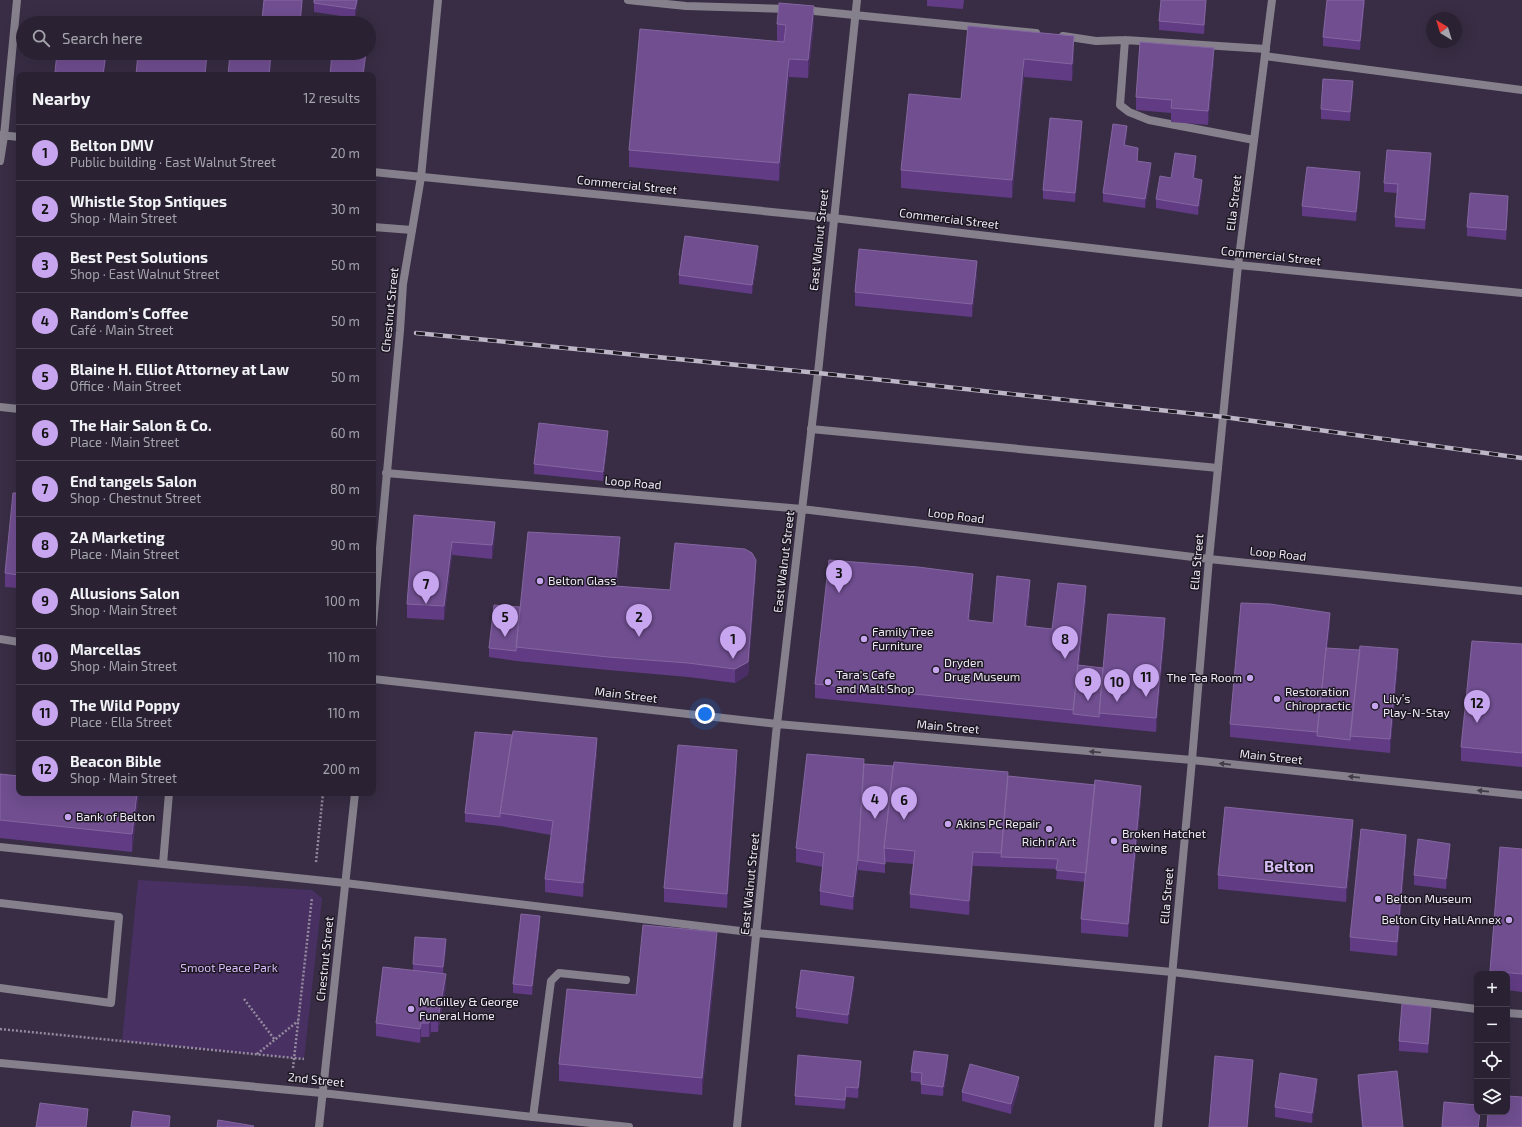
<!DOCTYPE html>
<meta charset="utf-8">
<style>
:root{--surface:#2a2233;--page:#322a3b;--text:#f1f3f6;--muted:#a5a4ac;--line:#463f4e;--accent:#c8a6ef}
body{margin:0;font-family:"Exo 2",sans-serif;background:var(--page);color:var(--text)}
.controls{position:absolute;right:12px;bottom:12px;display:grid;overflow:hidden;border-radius:8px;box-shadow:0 4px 16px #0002}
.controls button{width:36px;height:36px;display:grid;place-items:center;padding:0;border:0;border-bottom:1px solid var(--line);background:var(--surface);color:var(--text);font:20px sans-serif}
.compass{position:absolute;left:1426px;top:12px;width:36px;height:36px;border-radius:50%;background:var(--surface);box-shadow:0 4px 16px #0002;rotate:322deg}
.you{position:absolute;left:705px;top:714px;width:14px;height:14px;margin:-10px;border:3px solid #fff;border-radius:50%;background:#1a73e8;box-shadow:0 0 0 6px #1a73e833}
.badge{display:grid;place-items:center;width:26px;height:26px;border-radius:50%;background:var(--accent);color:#111;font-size:13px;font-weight:700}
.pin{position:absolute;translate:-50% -33px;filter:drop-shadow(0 1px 2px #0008)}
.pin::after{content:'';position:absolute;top:21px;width:14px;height:12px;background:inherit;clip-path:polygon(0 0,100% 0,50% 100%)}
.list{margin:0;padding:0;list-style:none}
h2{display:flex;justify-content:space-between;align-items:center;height:52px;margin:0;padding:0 16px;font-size:17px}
h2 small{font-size:13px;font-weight:400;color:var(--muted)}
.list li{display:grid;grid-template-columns:26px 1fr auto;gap:12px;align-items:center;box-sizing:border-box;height:56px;padding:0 16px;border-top:1px solid var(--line)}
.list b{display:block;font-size:15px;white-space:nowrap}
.list p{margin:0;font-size:13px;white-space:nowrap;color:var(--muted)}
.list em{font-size:13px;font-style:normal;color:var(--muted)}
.icon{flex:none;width:22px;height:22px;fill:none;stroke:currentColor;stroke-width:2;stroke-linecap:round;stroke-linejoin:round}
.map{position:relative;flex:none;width:1522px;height:1127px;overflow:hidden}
.search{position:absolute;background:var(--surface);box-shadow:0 4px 16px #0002;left:16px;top:16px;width:360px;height:44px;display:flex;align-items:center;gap:10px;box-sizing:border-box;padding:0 14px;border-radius:22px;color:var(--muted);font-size:15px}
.panel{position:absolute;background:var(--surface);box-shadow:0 4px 16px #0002;left:16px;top:72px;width:360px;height:724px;border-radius:8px}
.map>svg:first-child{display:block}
.green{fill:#493063}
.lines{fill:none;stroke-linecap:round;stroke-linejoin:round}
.path{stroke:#938a9d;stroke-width:2.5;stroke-dasharray:2 2;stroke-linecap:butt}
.lane{stroke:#85808c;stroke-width:8}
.street{stroke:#85808c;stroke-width:8}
.rail-casing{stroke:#bdb6c7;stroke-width:4.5}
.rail{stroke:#1d1822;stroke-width:3;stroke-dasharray:9;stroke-linecap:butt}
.wall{fill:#613b84}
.shaded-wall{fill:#4a2e65}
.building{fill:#704e90;stroke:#8466a0}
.oneway{fill:#413c47}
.poi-dot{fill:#c8a6ef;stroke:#1d1822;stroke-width:1.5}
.labels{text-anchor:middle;stroke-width:3;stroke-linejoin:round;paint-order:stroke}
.street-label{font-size:12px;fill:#eee8f7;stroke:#1d1822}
.poi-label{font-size:12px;fill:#eee8f7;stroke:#1d1822;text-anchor:start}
.park-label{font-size:12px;fill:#d7bafb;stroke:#1d1822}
.district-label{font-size:16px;font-weight:bold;fill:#d7bef5;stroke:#1d1822}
</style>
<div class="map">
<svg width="1522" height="1127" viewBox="0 0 1522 1127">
<rect width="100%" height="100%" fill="#382d44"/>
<path class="green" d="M138,880L312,890L322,898L304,1059L122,1041Z"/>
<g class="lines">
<path class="path" d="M316,862L323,793
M244,999L275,1040
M0,1029L304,1059
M257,1054L298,1021
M293,1068L312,897"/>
<path class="lane" d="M628,0L686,6L789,9
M804,10L1036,33
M1063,36L1096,41L1125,40L1266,49
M1125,40L1120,105L1129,112L1149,120L1254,140
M1265,56L1522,90
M373,227L412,230
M0,407L19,409
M811,429L1218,468
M0,847L345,883L757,933L1172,972L1477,1009
M163,864L169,793
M0,903L119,917L111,1003L0,988
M1507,1013L1522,1014
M533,1117L551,981L559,973L626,980"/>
<path class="street" d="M0,135L19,137
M0,161L4,136L17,0
M373,172L833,218L1238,265L1522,293
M386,473L802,509L1209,559L1522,591
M373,624L400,331L403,284L421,177L438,0
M0,639L19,642
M373,679L777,724L1192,760L1522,795
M0,1063L322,1093L533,1117L629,1127
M319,1127L355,793
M737,1127L777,724L818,373L857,0
M1158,1127L1192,760L1209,559L1238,265L1272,0"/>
<defs>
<path id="rail" d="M416,333L818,373L1224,417L1522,458"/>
</defs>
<use href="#rail" class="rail-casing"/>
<use href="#rail" class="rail"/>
</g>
<path class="wall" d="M358,0L355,18L314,12V3Z
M927,0H964L963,9L927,6Z
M1206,0L1204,34L1159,30V21Z
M1327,0H1365L1360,50L1323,46V37Z
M262,19L301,23H262Z
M777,24H814L808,78L789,77L779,181L629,167V150L777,41Z
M968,26L1074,54L1072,81L1024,77L1012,198L901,188V170L961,99Z
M1214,62L1208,125L1171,122V113L1136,110V97Z
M55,72L104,75H55Z
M1353,90L1350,121L1321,119V109Z
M1082,131L1075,202L1043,199V190Z
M1127,135L1125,146L1138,157V161L1151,173L1145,208L1103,202V193Z
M1431,163L1425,229L1395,227V217L1397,193L1384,192V183Z
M1196,165L1194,179L1202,189L1198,215L1156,208V199L1171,178Z
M1360,182L1356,221L1302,216V206Z
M1508,206L1506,240L1467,236V227Z
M758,255L752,294L679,284V275Z
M977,275L972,317L855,306V292Z
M608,440L603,481L534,474V464Z
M19,493V588L5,587V573Z
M414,515L495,535L492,559L452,555L444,620L407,618V604Z
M620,550L617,586L670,590L756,574L748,675L735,683L688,677L608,670L516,661L489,657V648L520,607Z
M973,588L969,621L993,623L1030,593L1027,626L1052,629L1086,600L1079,665L1103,668L1165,631L1156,732L815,698V684Z
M1330,626L1327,648L1398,663L1390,753L1230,737V724Z
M1522,644V767L1461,761V747Z
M597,752L583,897L545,892V879L551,835L500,826L465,822V813Z
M737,764L727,908L664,902V888Z
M864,764L1008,776L1141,800L1128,937L1081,933V919L1085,882L1056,879L1057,869L973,866L969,915L910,908V894L913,864L885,862V873L858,870L853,910L820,905V891L823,867L796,862V848Z
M0,774L139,793L132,852L0,838Z
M1353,833L1346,902L1218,889V875Z
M1406,848L1397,956L1350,951V937Z
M1522,849V992L1507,990V974H1490V971Z
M1450,853L1446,889L1414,885V875Z
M540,925L532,995L513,993V984Z
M446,949L443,973L446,987L438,1032H431L429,1037H421L420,1043L376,1036V1023L413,970V964Z
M717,950L702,1095L559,1081V1064L636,995Z
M854,987L848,1024L796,1017V1008Z
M1431,1016L1428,1053L1399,1051V1041Z
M948,1065L943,1096L921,1094V1082L911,1081V1072Z
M861,1070L858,1098L846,1097L845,1109L795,1105V1096Z
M1358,1075L1403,1127H1362L1358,1084Z
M1019,1086L1011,1114L962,1101V1092Z
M1317,1089L1312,1123L1275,1117V1107Z"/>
<path class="shaded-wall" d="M302,0H303L301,23H300Z
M357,0H358L355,18V9Z
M1206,0V3L1204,34V25Z
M1364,0H1365L1360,50V41Z
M814,6V24L808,78V60Z
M1074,36V54L1072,81V64Z
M1214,48V62L1208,125V111Z
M106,53H107L104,75H103Z
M207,53L206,75H205Z
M271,53H272L270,75H269Z
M366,53L364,75H363Z
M789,59V77L779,181V163Z
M1024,59V77L1012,198V180Z
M1353,81V90L1350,121V112Z
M1082,121V131L1075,202V193Z
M1127,126V135L1124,155V145Z
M1138,148V157L1137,170V161Z
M1431,153V163L1425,229V220Z
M1196,156V165L1193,188V178Z
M1151,163V173L1145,208V199Z
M1360,172V182L1356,221V212Z
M1202,180V189L1198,215V206Z
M1508,196V206L1506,240V230Z
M758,246V255L752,294V285Z
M977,261V275L972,317V304Z
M608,431V440L603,481V472Z
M495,522V535L492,559V545Z
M620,537V550L615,600V586Z
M452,542V555L444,620V606Z
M756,560V574L748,675L735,683V669Z
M973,574V588L968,634V620Z
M1030,580V593L1025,640V626Z
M1086,586V600L1074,714H1073V724V710Z
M1330,613V626L1318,737L1317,736V732Z
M1165,618V631L1156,732V718Z
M1398,649V663L1390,753V739Z
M597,738V752L583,897V883Z
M737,750V764L727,908V894Z
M1141,786V800L1128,937V924Z
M137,793H139L132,852V834Z
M1353,820V833L1346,902V888Z
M1406,835V848L1397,956V942Z
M1450,844V853L1446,889V879Z
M973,852V866L969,915V901Z
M858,856V870L853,910V897Z
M540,916V925L532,995V986Z
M717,932V950L702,1095V1078Z
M446,939V949L443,976V967Z
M446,974V987L438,1032V1019Z
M854,977V987L848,1024V1015Z
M1431,1007V1016L1428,1053V1044Z
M431,1018V1032L429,1037V1023Z
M421,1023V1037L420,1043V1029Z
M948,1055V1065L943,1096V1087Z
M1253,1060V1069L1248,1127H1247Z
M861,1061V1070L858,1098V1088Z
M1019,1077V1086L1011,1114V1104Z
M1317,1079V1089L1312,1123V1113Z
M846,1087V1097L845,1109V1100Z
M88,1109V1118L87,1127H86Z
M1480,1112L1479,1127H1478Z
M170,1116V1127H169Z"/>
<path class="building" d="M264,0H302L300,23L262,19Z
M314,0H357L355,9L314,3Z
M1161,0H1206L1204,25L1159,21Z
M1327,0H1364L1360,41L1323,37Z
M779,3L814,6L808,60L789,59L779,163L629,150L640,29L784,42L786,25L777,24Z
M968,26L1074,36L1072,64L1024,59L1012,180L901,170L909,94L961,99Z
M1140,42L1214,48L1208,111L1171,108L1172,100L1136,97Z
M57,53H106L103,75H81L55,72Z
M138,53H207L205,75H136Z
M230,53H271L269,75H228Z
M332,53H366L363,75H330Z
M1323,79L1353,81L1350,112L1321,109Z
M1050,118L1082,121L1075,193L1043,190Z
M1113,124L1127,126L1124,145L1138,148L1137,161L1151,163L1145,199L1103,193Z
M1387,150L1431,153L1425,220L1395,217L1398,184L1384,183Z
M1175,153L1196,156L1193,178L1202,180L1198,206L1156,199L1160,176L1171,178Z
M1307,167L1360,172L1356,212L1302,206Z
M1470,193L1508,196L1506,230L1467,227Z
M685,236L758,246L752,285L679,275Z
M859,249L977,261L972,304L855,292Z
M539,423L608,431L603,472L534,464Z
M13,493H19V575L5,573Z
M414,515L495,522L492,545L452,542L444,606L407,604Z
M528,532L620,537L615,586L670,590L675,543L745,549L752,553L756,560L748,662L735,669L688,663L608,657L516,647Z
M829,560L918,567L973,574L968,620L993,623L997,576L1030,580L1025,626L1052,629L1058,583L1086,586L1073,710L815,684Z
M1241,603L1270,604L1330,613L1317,732L1230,724Z
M494,605L520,607L516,651L489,648Z
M1108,614L1165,618L1156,718L1099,713Z
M1472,641L1522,644V753L1461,747Z
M1360,646L1398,649L1390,739L1350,736Z
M1326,648L1360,650L1350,740L1317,736Z
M1078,665L1103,668L1099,717L1073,714Z
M513,731L597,738L583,883L545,879L553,821L500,813Z
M475,732L512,735L500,813V817L465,813Z
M678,745L737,750L727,894L664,888Z
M807,754L864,759L858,856L853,897L820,891L824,853L796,848Z
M894,762L1008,772L1001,853L973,852L969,901L910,894L915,851L884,848Z
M864,764L893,766L884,848L885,864L858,860Z
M0,774L19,776V793H137L132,834L0,820Z
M1008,776L1095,785L1086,873L1056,870L1058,859L1001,857Z
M1095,780L1141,786L1128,924L1081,919Z
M1225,807L1353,820L1346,888L1218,875Z
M1361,829L1406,835L1397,942L1350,937Z
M1418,839L1450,844L1446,879L1414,875Z
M1500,847L1522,849V974L1490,971Z
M521,914L540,916L532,986L513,984Z
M643,925L717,932L702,1078L559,1064L567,989L636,995Z
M415,937L446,939L443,967L413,964Z
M383,967L446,974L438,1019L431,1018L429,1023H421L420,1029L376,1023Z
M801,970L854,977L848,1015L796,1008Z
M1402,1004L1431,1007L1428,1044L1399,1041Z
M914,1051L948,1055L943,1087L921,1084L922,1073L911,1072Z
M798,1055L861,1061L858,1088L846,1087L845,1100L795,1096Z
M1215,1056L1253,1060L1247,1127H1209Z
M970,1064L1019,1077L1011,1104L962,1092Z
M1397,1071L1403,1127H1363L1358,1075Z
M1280,1073L1317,1079L1312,1113L1275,1107Z
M1507,1096L1522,1097V1127H1487L1488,1112H1507Z
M1444,1102L1477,1105V1112H1480L1478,1127H1442Z
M40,1103L88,1109L86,1127H36Z
M133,1111L170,1116L169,1127H131Z
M218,1120L254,1126L253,1127H217Z"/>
<defs><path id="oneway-solid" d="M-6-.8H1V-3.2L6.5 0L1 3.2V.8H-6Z"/></defs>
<g class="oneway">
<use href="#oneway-solid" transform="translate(1095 752) rotate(-175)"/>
<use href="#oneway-solid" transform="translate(1225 764) rotate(-174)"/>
<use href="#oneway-solid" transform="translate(1354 777) rotate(-174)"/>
<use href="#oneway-solid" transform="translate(1483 791) rotate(-174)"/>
</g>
<g class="poi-dot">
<circle cx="540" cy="581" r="4"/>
<circle cx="864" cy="639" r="4"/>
<circle cx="936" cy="670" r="4"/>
<circle cx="1250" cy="678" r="4"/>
<circle cx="828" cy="682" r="4"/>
<circle cx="1277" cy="699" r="4"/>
<circle cx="1375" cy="706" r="4"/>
<circle cx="68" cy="817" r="4"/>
<circle cx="948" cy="824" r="4"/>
<circle cx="1049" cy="829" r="4"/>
<circle cx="1114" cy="841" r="4"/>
<circle cx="1378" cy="899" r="4"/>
<circle cx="1509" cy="920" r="4"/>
<circle cx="411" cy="1009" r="4"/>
</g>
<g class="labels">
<g class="street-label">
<text transform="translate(627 185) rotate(6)" y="4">Commercial Street</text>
<text transform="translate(1234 203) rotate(-83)" y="4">Ella Street</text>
<text transform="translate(949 219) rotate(7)" y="4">Commercial Street</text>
<text transform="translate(819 240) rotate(-84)" y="4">East Walnut Street</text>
<text transform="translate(1271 256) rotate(6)" y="4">Commercial Street</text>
<text transform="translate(390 310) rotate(-84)" y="4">Chestnut Street</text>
<text transform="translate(633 483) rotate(5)" y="4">Loop Road</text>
<text transform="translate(956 516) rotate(7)" y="4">Loop Road</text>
<text transform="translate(1278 554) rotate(6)" y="4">Loop Road</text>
<text transform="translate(784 562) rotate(-83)" y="4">East Walnut Street</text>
<text transform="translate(1197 562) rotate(-85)" y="4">Ella Street</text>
<text transform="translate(626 695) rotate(7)" y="4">Main Street</text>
<text transform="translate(948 727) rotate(5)" y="4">Main Street</text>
<text transform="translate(1271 757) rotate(6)" y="4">Main Street</text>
<text transform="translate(750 884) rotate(-84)" y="4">East Walnut Street</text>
<text transform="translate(1167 896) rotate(-85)" y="4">Ella Street</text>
<text transform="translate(325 959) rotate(-84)" y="4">Chestnut Street</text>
<text transform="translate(316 1080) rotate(6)" y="4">2nd Street</text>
</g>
<g class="poi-label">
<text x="548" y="585">Belton Glass</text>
<text x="872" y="636">Family Tree<tspan x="872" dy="14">Furniture</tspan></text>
<text x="944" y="667">Dryden<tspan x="944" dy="14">Drug Museum</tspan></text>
<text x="836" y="679">Tara's Cafe<tspan x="836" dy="14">and Malt Shop</tspan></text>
<text x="1242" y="682" text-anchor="end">The Tea Room</text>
<text x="1285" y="696">Restoration<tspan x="1285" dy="14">Chiropractic</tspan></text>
<text x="1383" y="703">Lily’s<tspan x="1383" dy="14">Play-N-Stay</tspan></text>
<text x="76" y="821">Bank of Belton</text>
<text x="956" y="828">Akins PC Repair</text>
<text x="1122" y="838">Broken Hatchet<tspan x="1122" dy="14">Brewing</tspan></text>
<text x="1049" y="846" text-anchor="middle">Rich n' Art</text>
<text x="1386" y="903">Belton Museum</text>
<text x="1501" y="924" text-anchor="end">Belton City Hall Annex</text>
<text x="419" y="1006">McGilley &amp; George<tspan x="419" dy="14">Funeral Home</tspan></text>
</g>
<g class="park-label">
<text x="229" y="972">Smoot Peace Park</text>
</g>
<g class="district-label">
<text x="1289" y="872">Belton</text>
</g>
</g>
</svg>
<div class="controls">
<button>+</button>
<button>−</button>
<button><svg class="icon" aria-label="locate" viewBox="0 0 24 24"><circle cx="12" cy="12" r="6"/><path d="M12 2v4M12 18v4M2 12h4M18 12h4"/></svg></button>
<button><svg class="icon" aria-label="layers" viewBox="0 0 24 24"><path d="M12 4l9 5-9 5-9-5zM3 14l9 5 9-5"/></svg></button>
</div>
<svg class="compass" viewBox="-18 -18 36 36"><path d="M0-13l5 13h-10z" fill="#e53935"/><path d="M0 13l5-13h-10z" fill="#a5a4ac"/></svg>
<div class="you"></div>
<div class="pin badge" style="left:733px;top:659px">1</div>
<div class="pin badge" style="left:639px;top:637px">2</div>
<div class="pin badge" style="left:839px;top:593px">3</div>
<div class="pin badge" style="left:875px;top:819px">4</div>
<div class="pin badge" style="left:505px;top:637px">5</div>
<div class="pin badge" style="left:904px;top:820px">6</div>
<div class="pin badge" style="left:426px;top:604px">7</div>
<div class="pin badge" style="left:1065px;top:659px">8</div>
<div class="pin badge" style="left:1088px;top:701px">9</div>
<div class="pin badge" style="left:1117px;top:702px">10</div>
<div class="pin badge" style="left:1146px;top:697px">11</div>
<div class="pin badge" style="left:1477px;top:723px">12</div>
<div class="search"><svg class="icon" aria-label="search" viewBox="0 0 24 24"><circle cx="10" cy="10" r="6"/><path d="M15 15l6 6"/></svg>Search here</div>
<section class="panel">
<h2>Nearby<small>12 results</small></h2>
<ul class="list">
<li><span class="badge">1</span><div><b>Belton DMV</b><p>Public building · East Walnut Street</p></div><em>20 m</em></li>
<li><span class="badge">2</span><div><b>Whistle Stop Sntiques</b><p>Shop · Main Street</p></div><em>30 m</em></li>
<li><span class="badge">3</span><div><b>Best Pest Solutions</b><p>Shop · East Walnut Street</p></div><em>50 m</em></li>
<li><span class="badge">4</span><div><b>Random's Coffee</b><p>Café · Main Street</p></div><em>50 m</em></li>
<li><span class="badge">5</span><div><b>Blaine H. Elliot Attorney at Law</b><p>Office · Main Street</p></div><em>50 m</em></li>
<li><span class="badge">6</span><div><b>The Hair Salon &amp; Co.</b><p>Place · Main Street</p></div><em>60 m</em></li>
<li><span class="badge">7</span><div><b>End tangels Salon</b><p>Shop · Chestnut Street</p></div><em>80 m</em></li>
<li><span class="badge">8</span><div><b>2A Marketing</b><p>Place · Main Street</p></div><em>90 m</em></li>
<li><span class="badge">9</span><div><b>Allusions Salon</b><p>Shop · Main Street</p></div><em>100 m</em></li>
<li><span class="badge">10</span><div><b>Marcellas</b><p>Shop · Main Street</p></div><em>110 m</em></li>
<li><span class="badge">11</span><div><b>The Wild Poppy</b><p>Place · Ella Street</p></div><em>110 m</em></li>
<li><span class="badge">12</span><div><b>Beacon Bible</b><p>Shop · Main Street</p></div><em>200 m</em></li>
</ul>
</section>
</div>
